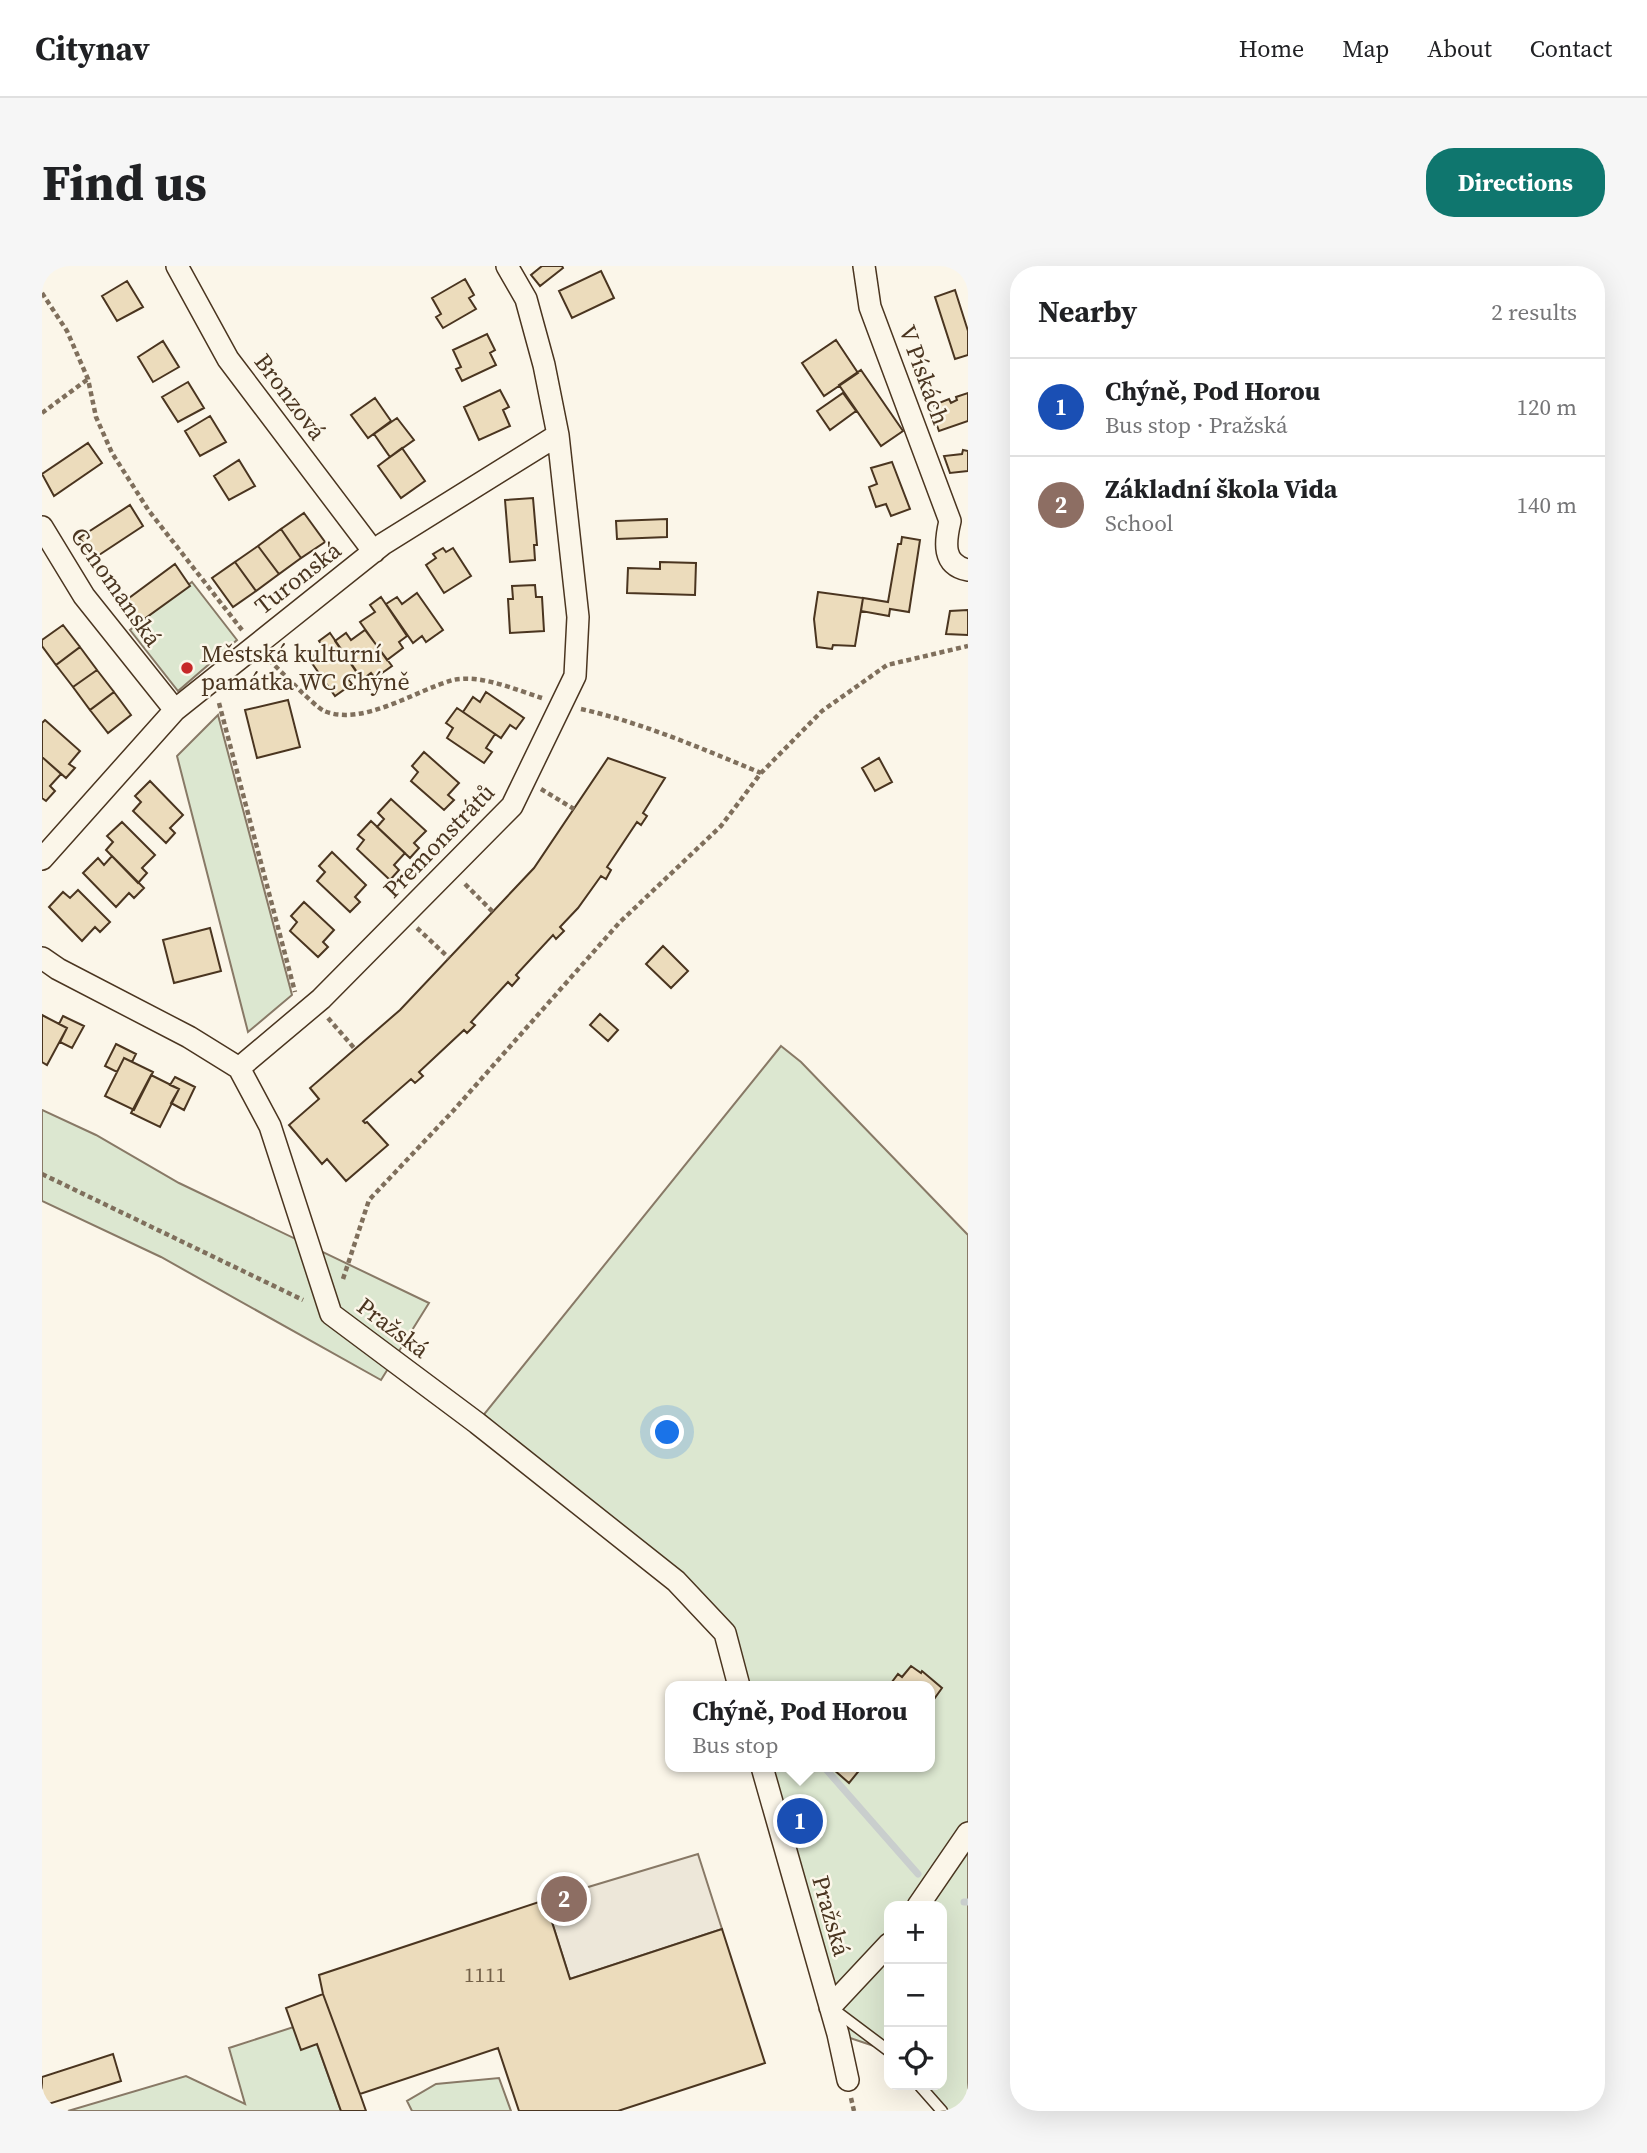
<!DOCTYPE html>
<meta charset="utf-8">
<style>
:root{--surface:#fff;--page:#f6f6f6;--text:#202124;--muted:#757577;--line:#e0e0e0;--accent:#0f766e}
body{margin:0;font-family:"Source Serif 4",serif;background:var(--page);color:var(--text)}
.controls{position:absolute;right:21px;bottom:21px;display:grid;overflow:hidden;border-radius:14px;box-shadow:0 7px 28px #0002}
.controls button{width:63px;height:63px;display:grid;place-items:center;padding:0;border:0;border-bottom:2px solid var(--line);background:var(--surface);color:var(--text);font:35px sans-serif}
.you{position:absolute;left:626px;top:1167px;width:24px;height:24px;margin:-18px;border:5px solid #fff;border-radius:50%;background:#1a73e8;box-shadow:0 0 0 10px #1a73e833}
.badge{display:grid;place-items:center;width:46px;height:46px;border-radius:50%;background:var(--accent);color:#fff;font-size:23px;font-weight:700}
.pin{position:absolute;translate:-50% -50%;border:4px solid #fff;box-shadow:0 2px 7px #0006}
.popup{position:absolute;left:623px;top:1415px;width:270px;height:91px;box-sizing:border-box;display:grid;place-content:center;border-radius:14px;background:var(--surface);filter:drop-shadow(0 2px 5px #0005);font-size:23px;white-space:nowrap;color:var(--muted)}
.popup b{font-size:26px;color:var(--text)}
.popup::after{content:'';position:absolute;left:50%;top:100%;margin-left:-14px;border:14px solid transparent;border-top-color:var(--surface)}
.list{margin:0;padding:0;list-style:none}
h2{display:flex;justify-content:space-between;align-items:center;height:91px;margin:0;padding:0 28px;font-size:30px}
h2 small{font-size:23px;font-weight:400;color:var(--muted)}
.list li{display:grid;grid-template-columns:46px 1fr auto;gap:21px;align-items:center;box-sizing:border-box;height:98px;padding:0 28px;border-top:2px solid var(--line)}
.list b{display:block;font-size:26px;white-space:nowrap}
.list p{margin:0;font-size:23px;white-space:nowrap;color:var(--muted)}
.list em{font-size:23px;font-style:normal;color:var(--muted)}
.icon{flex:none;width:38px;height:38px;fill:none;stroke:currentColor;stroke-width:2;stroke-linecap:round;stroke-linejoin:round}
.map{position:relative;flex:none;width:926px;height:1845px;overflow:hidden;border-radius:28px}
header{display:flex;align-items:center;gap:42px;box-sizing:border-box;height:98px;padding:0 35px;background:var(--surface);border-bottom:2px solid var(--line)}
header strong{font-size:33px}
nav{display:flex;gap:38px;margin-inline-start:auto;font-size:24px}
.intro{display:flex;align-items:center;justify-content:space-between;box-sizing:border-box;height:168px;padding:0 42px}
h1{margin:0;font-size:49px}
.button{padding:18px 32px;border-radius:28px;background:var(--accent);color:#fff;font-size:24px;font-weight:700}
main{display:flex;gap:42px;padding:0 42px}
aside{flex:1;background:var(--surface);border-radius:28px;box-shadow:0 7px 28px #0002}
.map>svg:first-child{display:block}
.green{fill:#dce7d0;stroke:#887966;stroke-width:2}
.parking{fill:#ede7d9;stroke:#887966;stroke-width:2}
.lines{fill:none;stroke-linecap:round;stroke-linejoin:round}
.stream{stroke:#c9cecd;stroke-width:7}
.building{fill:#ecdcbc;stroke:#4a3520;stroke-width:2}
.lane-casing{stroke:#4a3520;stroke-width:13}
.street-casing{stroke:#4a3520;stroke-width:24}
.path{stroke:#7f6f5c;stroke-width:4.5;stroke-dasharray:5 3.5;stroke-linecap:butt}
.lane{stroke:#fbf6e9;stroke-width:10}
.street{stroke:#fbf6e9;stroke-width:21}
.poi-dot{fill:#c62828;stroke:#fbf6e9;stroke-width:2.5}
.labels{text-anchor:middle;stroke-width:5;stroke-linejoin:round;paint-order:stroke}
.number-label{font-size:21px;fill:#725f47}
.street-label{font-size:24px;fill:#4a3520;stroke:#fbf6e9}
.poi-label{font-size:24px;fill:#4a3520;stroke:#fbf6e9;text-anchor:start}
</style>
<header>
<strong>Citynav</strong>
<nav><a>Home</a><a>Map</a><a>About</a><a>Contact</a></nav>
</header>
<div class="intro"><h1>Find us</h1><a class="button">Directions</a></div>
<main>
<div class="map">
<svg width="926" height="1845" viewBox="0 0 926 1845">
<rect width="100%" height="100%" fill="#fbf6e9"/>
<path class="green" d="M150,316L195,374L136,425L88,364Z
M176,449L250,729L206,766L135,490Z
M739,780L759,796L926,969V1845H900L877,1819H900V1640H847V1785L796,1768L720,1501H888V1420H697L683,1367L435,1157Z
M0,844L54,869L137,917L387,1037L339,1114L119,991L0,935Z
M267,1756L299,1845H26L144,1810L203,1838L187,1782Z
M457,1812L469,1845H370L365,1835L394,1818Z"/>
<path class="parking" d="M656,1588L680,1663L528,1713L503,1634Z"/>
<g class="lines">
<path class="stream" d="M782,1501L876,1608
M922,1636H926"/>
</g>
<path class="building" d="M500,0H520L521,2L498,20L489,9Z
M559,5L572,32L530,52L517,25Z
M423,13L432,29L427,32L434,43L401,62L394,51L399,48L390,32Z
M85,15L101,41L75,55L60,30Z
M913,24L926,65V89L913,93L893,31Z
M445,68L453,84L448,87L454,99L420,115L414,103L419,101L411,84Z
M794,74L816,107L782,130L760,97Z
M121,75L137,101L111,116L96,91Z
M819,104L861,165L839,180L797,119Z
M146,116L162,142L136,156L120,131Z
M458,124L467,141L461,144L468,160L437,174L422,141Z
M801,127L814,145L788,164L775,145Z
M926,127V155L897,165L892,151L896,150L892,139L907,133L909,137L915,134L914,131Z
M333,132L349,155L326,172L309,149Z
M168,150L184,176L158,190L143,165Z
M355,152L372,174L348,191L332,168Z
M46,177L60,197L12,230L0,208Z
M360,182L383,215L359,232L336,200Z
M921,184L926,185V205L908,207L902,190L920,188Z
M197,194L213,220L187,234L172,210Z
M850,196L868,243L849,250L844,238L834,241L827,221L835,218L829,202Z
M491,232L495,279H492L493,294L468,296L463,234Z
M88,239L101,260L54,291L37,272Z
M262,247L283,276L259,292L239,263Z
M625,253V271L575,273L574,255Z
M239,263L259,292L237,308L216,280Z
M860,271L878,274L867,346L848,343L847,350L819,345L821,332L846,336L856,278H859Z
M216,280L237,308L214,325L193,296Z
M401,282L404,286L411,282L429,310L402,327L384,299L394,292L391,288Z
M193,296L214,325L191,341L170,312Z
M618,296L654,297L653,329L585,327L586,302L618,303Z
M133,298L148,320L98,356L83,335Z
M493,319L494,331H500L502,365L468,367L466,333H471L470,320Z
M776,326L821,332L813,380L791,379L790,383L775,381L772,353Z
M375,327L401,364L384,376L380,370L371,377L344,338L355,331L360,338Z
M339,331L365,370L357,376L361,382L345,394L318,356L333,346L328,339Z
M926,344V369L904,368L908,345Z
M21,359L38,381L14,399L0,380V374Z
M323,364L350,400L333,412L329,407L320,414L293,375L304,367L309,374Z
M288,367L315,406L306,413L310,418L293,430L267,393L282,382L277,375Z
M38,381L55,404L31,421L14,399Z
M55,404L72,426L48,444L31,421Z
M72,426L89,449L66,467L48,444Z
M444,426L482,452L474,463L468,459L459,472L421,446L431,431L438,436Z
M246,434L258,481L215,492L203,444Z
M415,442L453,468L444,482L450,486L442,497L405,472L411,462L404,457Z
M3,454L38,485L27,498L33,502L24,512L0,491V457Z
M382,486L417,517L406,529L412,534L402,544L369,515L376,506L370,500Z
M0,491L19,508L8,520L13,525L4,535L0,532Z
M566,492L623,512L601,547L605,550L599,559L595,556L565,601L569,604L564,613L559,610L536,642L518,661L522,665L514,673L511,669L474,709L477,712L470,720L466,716L429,756L433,759L425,767L422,764L377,806L381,810L373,817L369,813L321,855L323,857L325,856L346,879L304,915L285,893L280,898L247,859L277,833L268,822L358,744L492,602Z
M837,492L850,516L833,525L820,502Z
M108,515L141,549L128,562L133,567L124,577L91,545L99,536L93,530Z
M349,533L384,565L372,577L377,582L368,592L335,561L342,553L336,547Z
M329,555L363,587L352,599L357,604L348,614L315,583L322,574L316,569Z
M80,556L113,589L100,602L105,607L96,617L64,584L71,576L65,570Z
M290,586L324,619L313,631L318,636L308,646L275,615L283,606L277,600Z
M70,590L102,622L92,632L87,627L74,641L41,607L56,592L62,599Z
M36,624L68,656L58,666L53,661L40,675L7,641L21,626L28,632Z
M262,636L292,664L281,676L286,681L276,691L248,665L255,656L249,650Z
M168,662L179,705L132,717L121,674Z
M621,680L646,705L629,722L604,698Z
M558,748L576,764L566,775L548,759Z
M0,749L25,762L5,799L0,796Z
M21,750L42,760L30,782L18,776L25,762L17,758Z
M74,778L94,788L90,796L82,792L75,806L63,800Z
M82,792L111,806L92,844L63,830Z
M109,809L137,823L118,861L89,847Z
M133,811L153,821L142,844L129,837L137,823L128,819Z
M869,1400L879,1407L880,1405L900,1422L890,1436L888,1434V1420H847L856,1408L860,1411Z
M792,1501H820L807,1517L791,1503Z
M503,1634L528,1713L680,1663L723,1797L576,1845H477L456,1782L318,1828L281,1728L277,1709Z
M281,1728L318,1828L324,1845H299L275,1778L259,1784L244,1742Z
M71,1788L79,1815L0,1840V1811Z"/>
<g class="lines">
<defs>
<path id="lane" d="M791,1743L847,1785
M877,1819L900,1845"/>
<path id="street" d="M135,0L186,93L332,286
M822,0L828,41L908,255C903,276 900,299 926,304
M0,261L42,330L133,444
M0,593L133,444L341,278L516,169
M0,692L16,703L147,771L197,802L228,860L289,1048L435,1157L634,1315L683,1367L697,1420
M197,802L279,733L470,540L533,410L536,351L516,169L502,99L484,33L465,0
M720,1501L796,1768L806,1814
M876,1640L926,1567
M788,1741L847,1678"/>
</defs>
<use href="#lane" class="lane-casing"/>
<use href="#street" class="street-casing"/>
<path class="path" d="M0,27L25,65L46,113L54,151L70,187L107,245L200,364
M0,147L46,113
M227,394C237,403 273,441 282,445C321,461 374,424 411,414C439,408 474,424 500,432
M177,437L253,726
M539,443C601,457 661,483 719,507
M499,523L532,543
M423,618L451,646
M375,662L407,692
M286,752L313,783
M0,908L261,1034
M301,1013L327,934L411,845L577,657L679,560L719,507L780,445L845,399L926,380
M809,1832L812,1845"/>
<use href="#lane" class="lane"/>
<use href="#street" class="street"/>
</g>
<circle class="poi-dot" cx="145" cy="402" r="7"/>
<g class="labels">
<g class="number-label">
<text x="443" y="1716">1111</text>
</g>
<g class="street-label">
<text transform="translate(882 109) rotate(70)" y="8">V Pískách</text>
<text transform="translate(248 131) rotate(53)" y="8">Bronzová</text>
<text transform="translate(256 312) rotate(-38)" y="8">Turonská</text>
<text transform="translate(74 321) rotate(55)" y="8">Cenomanská</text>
<text transform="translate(397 575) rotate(-46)" y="8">Premonstrátů</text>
<text transform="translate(351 1062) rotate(37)" y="8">Pražská</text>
<text transform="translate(789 1650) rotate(74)" y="8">Pražská</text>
</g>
<g class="poi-label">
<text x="159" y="396">Městská kulturní<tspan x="159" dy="28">památka WC Chýně</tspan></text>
</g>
</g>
</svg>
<div class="controls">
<button>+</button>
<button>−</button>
<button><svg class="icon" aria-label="locate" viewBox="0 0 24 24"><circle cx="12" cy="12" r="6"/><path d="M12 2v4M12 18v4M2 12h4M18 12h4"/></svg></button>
</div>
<div class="you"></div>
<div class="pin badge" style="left:758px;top:1555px;background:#1a4fb4">1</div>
<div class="popup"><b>Chýně, Pod Horou</b>Bus stop</div>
<div class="pin badge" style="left:522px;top:1633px;background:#8d6e63">2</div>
</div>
<aside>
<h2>Nearby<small>2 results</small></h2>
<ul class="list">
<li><span class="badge" style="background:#1a4fb4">1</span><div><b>Chýně, Pod Horou</b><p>Bus stop · Pražská</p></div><em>120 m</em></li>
<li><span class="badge" style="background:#8d6e63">2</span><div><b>Základní škola Vida</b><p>School</p></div><em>140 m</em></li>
</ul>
</aside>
</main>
